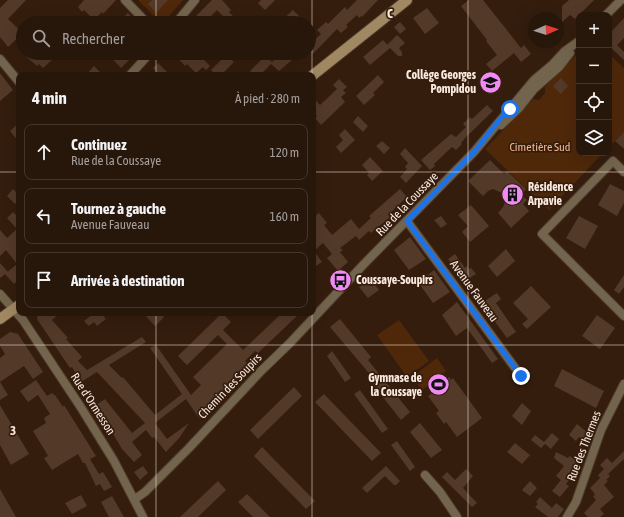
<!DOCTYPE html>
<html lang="fr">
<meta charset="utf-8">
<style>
:root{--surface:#27160a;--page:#2f1f13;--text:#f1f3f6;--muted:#a49f9c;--line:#43352b}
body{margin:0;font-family:"Asap Condensed",sans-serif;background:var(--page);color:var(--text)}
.controls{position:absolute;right:12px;top:12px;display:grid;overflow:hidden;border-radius:8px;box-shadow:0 4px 16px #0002}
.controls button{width:36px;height:36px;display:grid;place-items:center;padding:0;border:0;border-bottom:1px solid var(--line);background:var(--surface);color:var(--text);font:20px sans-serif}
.compass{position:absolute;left:528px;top:12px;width:36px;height:36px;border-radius:50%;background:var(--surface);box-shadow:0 4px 16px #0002;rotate:87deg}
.stop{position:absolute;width:12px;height:12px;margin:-9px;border:3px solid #1a73e8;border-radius:50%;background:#fff}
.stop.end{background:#1a73e8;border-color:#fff;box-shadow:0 1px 4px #0008}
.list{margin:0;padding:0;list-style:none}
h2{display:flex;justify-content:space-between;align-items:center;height:52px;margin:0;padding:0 16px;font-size:17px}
h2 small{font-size:13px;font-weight:400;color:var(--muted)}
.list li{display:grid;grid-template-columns:26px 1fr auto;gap:12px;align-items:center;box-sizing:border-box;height:56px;margin:0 8px 8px;padding:0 8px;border:1px solid var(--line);border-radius:8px}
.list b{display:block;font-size:15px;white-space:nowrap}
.list p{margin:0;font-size:13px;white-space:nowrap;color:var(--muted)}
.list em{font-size:13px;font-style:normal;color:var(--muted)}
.icon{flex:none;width:22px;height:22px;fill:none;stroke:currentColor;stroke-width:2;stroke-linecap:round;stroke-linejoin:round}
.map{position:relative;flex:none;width:624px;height:517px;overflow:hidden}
.search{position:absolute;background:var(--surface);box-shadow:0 4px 16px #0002;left:16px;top:16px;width:300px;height:44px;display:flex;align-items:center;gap:10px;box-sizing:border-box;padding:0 14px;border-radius:22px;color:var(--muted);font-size:15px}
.panel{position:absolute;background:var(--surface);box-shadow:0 4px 16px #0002;left:16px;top:72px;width:300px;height:244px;border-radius:8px}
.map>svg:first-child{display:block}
.green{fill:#4f280a}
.building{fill:#533928}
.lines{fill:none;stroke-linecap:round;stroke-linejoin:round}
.street-casing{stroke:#503a2a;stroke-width:10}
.secondary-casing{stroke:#503a2a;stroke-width:12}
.street{stroke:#73644d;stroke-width:8}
.secondary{stroke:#a08863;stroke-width:10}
.route{stroke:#1a73e8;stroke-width:5}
.grid{fill:none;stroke:#fae9df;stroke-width:1;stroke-opacity:0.55}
.labels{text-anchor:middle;stroke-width:3.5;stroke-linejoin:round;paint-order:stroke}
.poi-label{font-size:12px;font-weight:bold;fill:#fae9df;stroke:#341d0d;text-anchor:end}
.park-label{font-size:12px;fill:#f6b58c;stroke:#341d0d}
.street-label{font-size:12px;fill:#fae9df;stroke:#341d0d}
.grid-label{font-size:13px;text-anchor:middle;font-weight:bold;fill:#fae9df;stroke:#341d0d;stroke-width:3.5;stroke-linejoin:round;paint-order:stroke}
</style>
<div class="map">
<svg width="624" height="517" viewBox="0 0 624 517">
<rect width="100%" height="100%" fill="#341d0d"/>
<path class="green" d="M138,0H183L163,23H161Z
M579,52V153H603L549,210L485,149L533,99L539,100L545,93V87Z
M609,54L624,68V132L609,147Z
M399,320L429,361L407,377L377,335Z
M437,358L446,371L422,390L412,377Z"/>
<path class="building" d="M8,0H26L8,19L23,33L8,47L0,37V8Z
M84,0H116L103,14L102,12L94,20L84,10L82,12L78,7Z
M152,0H168L156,13L148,4Z
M212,0H222L231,10L229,12L240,23H230L217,10L204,23L196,16Z
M261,0H275L265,10L258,3Z
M357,0H378L362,17L361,16L359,18L357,15L346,25L348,27L341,33L337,29L313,54L309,50V45L321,34L317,30L326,22L328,24L345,7L347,10Z
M469,0H483L521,48L524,45L531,54L521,62L514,53L492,71L486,64L497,55L486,41L487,40L461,6Z
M569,0H594L575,19L570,15L562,22V6Z
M427,8L439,23L425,34L413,18Z
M293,10L299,16L292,23H279Z
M128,13L137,23H118Z
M624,18V38L617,45L624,52V60L609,46V34Z
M400,22L406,29L400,34L394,27Z
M397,35L405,43L399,48L402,52V56H398L387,45Z
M383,40L390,48L370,65L363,57Z
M22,53H60L43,68L39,64L37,66Z
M107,53H136L121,68Z
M173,53H184L187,56L190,53H197L210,66L206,70L203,67L196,73L187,64L185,66Z
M286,53H300L279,71L271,64L260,75H254L250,71L265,56L272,62L279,56L281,58Z
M226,55L234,62L221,75H216L211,70Z
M158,63L170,75H159L153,68Z
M94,66L103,75H86Z
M0,73L13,90L0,101Z
M378,75L384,82L373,93L375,95L364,105L356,96Z
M561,78L568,86L561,94L553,86Z
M339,79L347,87L343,90L346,93L341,97L345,102L321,125L315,118L317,116L313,112V97L320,105L337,89L333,85Z
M487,105L493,111L466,137L461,143L462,144L456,150L452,147L434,164L435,166L430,170L421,160L451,134L456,137L466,127L463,124L470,117L472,119Z
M358,116L368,126L363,132L353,122Z
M19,123V142L10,131Z
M345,129L355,140L341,153L336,147L343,140L339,135Z
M624,132V149L615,141Z
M382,141L390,148L384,154L376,146Z
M405,148L422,166L406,183L400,177L407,169L405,167L408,163L400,154Z
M370,157L383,171L372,181L367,175L369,173L362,165Z
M490,160L504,174L507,171L526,189L521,195L527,200L523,204L529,211L511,228L498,213L503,207L505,202L502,193L493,189L488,191L483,196L468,181Z
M610,184L624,191V203L617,216L598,205Z
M13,189L19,195V200L15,204L7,196Z
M400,189L407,197L388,215L390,217L371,233L369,231L359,240L356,236L340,248L343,250L340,252L348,262L338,271L327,258L332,254L323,243L314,251L322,262L316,266L313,262V218L319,213L327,223L324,225L332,235L351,219L359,229L371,218L369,216Z
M471,205L489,226L470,242L462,232L468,226L458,215Z
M13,212L19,218V279L14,284L5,274L17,264L6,250L0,256V230L7,238L17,229L7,218Z
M441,216L447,224L441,228L434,220Z
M579,216L598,226L585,249L566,238Z
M410,237L426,259L409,270L394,250Z
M506,249L515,261L497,277L488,266Z
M455,254L465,268L466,266L469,269L471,268L476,274L465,281L448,259Z
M0,263L8,272L0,278Z
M434,270L450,292L433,303L418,282Z
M624,275V287L619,294L614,290Z
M371,279L379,290L368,298L359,287Z
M531,286L551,307L527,329L522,324L528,319L513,303Z
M497,293L501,299L496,303L516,332L507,338L488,312L487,313L485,311L480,304Z
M457,302L498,359L492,363L467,328L456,336L442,315Z
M38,313H60L52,320L68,338L66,339L82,357L78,361L87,370L142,337L146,342L109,365L122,378L123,377L155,415L182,394L150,348L156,345L191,395L201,385L193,377L227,344L218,335L187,365L178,356L222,313L231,322L223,330L243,350L282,313H300L258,353L255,351L245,361L250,366L205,414L199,418L186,399L155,423L167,439L189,423L180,437L166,452L154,437L152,438L146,430L132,442L142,455L134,462L122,449L96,405L105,399L132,433L145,423L97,372L81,382L72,367L70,368L37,319Z
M94,313H101L106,319L97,326L94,322L89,326L84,321Z
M143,313H160L164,317L155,326Z
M597,315L615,328L600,349L582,336Z
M340,319L371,357L368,360L410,412L401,420L370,381L373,378L330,327Z
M10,332L18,334L43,372L33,379L24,366L0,382L8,395L0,400V358L5,354L0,346V339Z
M332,351L351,378L345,382L327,356Z
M562,369L604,391L596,408L554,386Z
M449,377L451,380L453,378L482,418L457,437L446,422L444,424L436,413L439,411L428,396L437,390L435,387Z
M36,380L47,396L52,393L54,395H55L63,407L64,405L96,456L90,459L99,474L103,472L112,487L104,491L100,484L96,486L85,463H83L78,454L52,470L44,458L48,456L47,454L33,431L46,423L44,418L50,414L38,395L28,402L20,391Z
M294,387L302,396L258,439L250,430Z
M360,390L388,429L382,433L354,394Z
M324,394L381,453L372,461L315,402Z
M522,403L531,411L522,425L512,416Z
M0,405L29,454L11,465L0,445Z
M420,423L442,450L431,458L410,432Z
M577,424L588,433L583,440L579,437L576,441L569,435Z
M552,433L559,439L551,449L545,444L541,448L531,440L535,435L544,442Z
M397,441L415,467L410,471L391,445Z
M515,443L530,455L522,464L507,452Z
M262,447L315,501L306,509L254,456Z
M624,451V459L608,474L610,476L606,480L608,481L604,485L614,497L600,509L604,514L600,517H588L584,513L596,500L593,496L595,495L594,493L590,488L600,478L598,475L604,469L600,465L607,458L612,463Z
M556,452L568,458L569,456L577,460L571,472L574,474L566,484L569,486L560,497L552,491L561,480L556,476L564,466L554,458Z
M143,466L148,473L140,480L134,472Z
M386,466L400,481L396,485H394L385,476L367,493L362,488Z
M466,469L473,476L463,488L477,503L472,507L442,477L447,472L455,480Z
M218,481L226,490L198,517H180Z
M530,481L537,488L530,496L522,490Z
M0,489L16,517H0Z
M247,494L270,517H253L238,502Z
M81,495L87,506L72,514L65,503Z
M112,496L124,517H109L101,502Z
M540,497L552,508L556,503L564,509L558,517H548L535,507L538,504L536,502Z"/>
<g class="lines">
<defs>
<path id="street" d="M125,0L147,23
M606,15L621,0
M176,23L195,0
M0,59L19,82
M130,75L150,53
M501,125L519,108L534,89L559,67L570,53
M624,172L613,161L542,234L624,316
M407,221L521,376
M0,294L23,320L80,406L114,461L143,517
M425,475L440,492L457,517
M135,499L145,492L189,448L261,371L290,343L364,264L474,152L534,80L553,64L565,51L579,41
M567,517L576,502L601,430L624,384"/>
<path id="secondary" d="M313,75L407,0
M0,319L19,305"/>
</defs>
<use href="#street" class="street-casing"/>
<use href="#secondary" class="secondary-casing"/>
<use href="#street" class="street"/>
<use href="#secondary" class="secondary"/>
</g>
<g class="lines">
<path class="route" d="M510,109L500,119L474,152L407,221L521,376"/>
</g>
<path class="grid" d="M156,0V23M312,0V75M468,0V517M156,53V75M0,172H19M313,172H624M156,313V517M312,313V517M0,345H624"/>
<defs>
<symbol id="school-disc" viewBox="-11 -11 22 22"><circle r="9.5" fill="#f18af4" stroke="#341d0d"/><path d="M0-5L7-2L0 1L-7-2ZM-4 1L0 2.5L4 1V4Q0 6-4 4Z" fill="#111"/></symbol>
<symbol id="building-disc" viewBox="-11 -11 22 22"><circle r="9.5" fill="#f18af4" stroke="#341d0d"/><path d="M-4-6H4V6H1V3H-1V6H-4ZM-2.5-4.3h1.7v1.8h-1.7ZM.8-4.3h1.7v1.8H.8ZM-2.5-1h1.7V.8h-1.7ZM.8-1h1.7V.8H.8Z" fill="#111"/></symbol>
<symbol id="bus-disc" viewBox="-11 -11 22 22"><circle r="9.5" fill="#f18af4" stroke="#341d0d"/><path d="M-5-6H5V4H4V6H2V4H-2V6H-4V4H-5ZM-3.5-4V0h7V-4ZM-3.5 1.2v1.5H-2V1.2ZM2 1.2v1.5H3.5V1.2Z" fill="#111"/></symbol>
<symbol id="stadium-disc" viewBox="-11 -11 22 22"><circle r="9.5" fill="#f18af4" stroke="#341d0d"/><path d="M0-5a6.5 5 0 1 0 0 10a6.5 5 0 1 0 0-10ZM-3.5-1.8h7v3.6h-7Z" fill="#111"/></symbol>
</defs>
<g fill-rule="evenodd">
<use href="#school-disc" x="478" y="70" width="25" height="25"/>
<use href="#building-disc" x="500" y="182" width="25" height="25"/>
<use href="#bus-disc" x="328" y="268" width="25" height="25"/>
<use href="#stadium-disc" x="426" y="372" width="25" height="25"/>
</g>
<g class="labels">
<g class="poi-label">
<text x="476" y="79">Collège Georges<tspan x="476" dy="14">Pompidou</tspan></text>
<text x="528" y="191" text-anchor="start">Résidence<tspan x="528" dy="14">Arpavie</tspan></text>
<text x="356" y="284" text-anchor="start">Coussaye-Soupirs</text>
<text x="422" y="382">Gymnase de<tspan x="422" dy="14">la Coussaye</tspan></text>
</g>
<g class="park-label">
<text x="540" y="151">Cimetière Sud</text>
</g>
<g class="street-label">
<text transform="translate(407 204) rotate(-46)" y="4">Rue de la Coussaye</text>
<text transform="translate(474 291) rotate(54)" y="4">Avenue Fauveau</text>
<text transform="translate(230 386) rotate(-46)" y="4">Chemin des Soupirs</text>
<text transform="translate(93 404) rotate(57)" y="4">Rue d'Ormesson</text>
<text transform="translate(584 446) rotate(-69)" y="4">Rue des Thermes</text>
</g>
</g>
<g class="grid-label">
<text x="390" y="18">C</text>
<text x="13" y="435">3</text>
</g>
</svg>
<div class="controls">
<button>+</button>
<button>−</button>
<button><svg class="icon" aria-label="locate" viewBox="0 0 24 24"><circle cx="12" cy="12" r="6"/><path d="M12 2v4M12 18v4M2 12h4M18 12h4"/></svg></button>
<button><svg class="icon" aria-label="layers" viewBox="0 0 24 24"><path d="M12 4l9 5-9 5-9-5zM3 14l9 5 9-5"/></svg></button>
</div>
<svg class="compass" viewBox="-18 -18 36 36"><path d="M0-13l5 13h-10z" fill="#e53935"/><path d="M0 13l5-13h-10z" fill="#a49f9c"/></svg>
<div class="stop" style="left:510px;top:109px"></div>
<div class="stop end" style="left:521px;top:376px"></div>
<div class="search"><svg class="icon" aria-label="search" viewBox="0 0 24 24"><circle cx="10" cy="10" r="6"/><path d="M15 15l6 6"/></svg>Rechercher</div>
<section class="panel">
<h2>4 min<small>À pied · 280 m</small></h2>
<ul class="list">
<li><svg class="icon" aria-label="ahead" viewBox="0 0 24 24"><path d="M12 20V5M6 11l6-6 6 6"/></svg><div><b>Continuez</b><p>Rue de la Coussaye</p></div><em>120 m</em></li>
<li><svg class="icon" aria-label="left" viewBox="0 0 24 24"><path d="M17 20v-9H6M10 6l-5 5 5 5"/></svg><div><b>Tournez à gauche</b><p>Avenue Fauveau</p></div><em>160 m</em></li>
<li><svg class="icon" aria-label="arrive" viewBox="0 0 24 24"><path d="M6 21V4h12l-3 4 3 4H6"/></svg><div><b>Arrivée à destination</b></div></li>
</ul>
</section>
</div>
